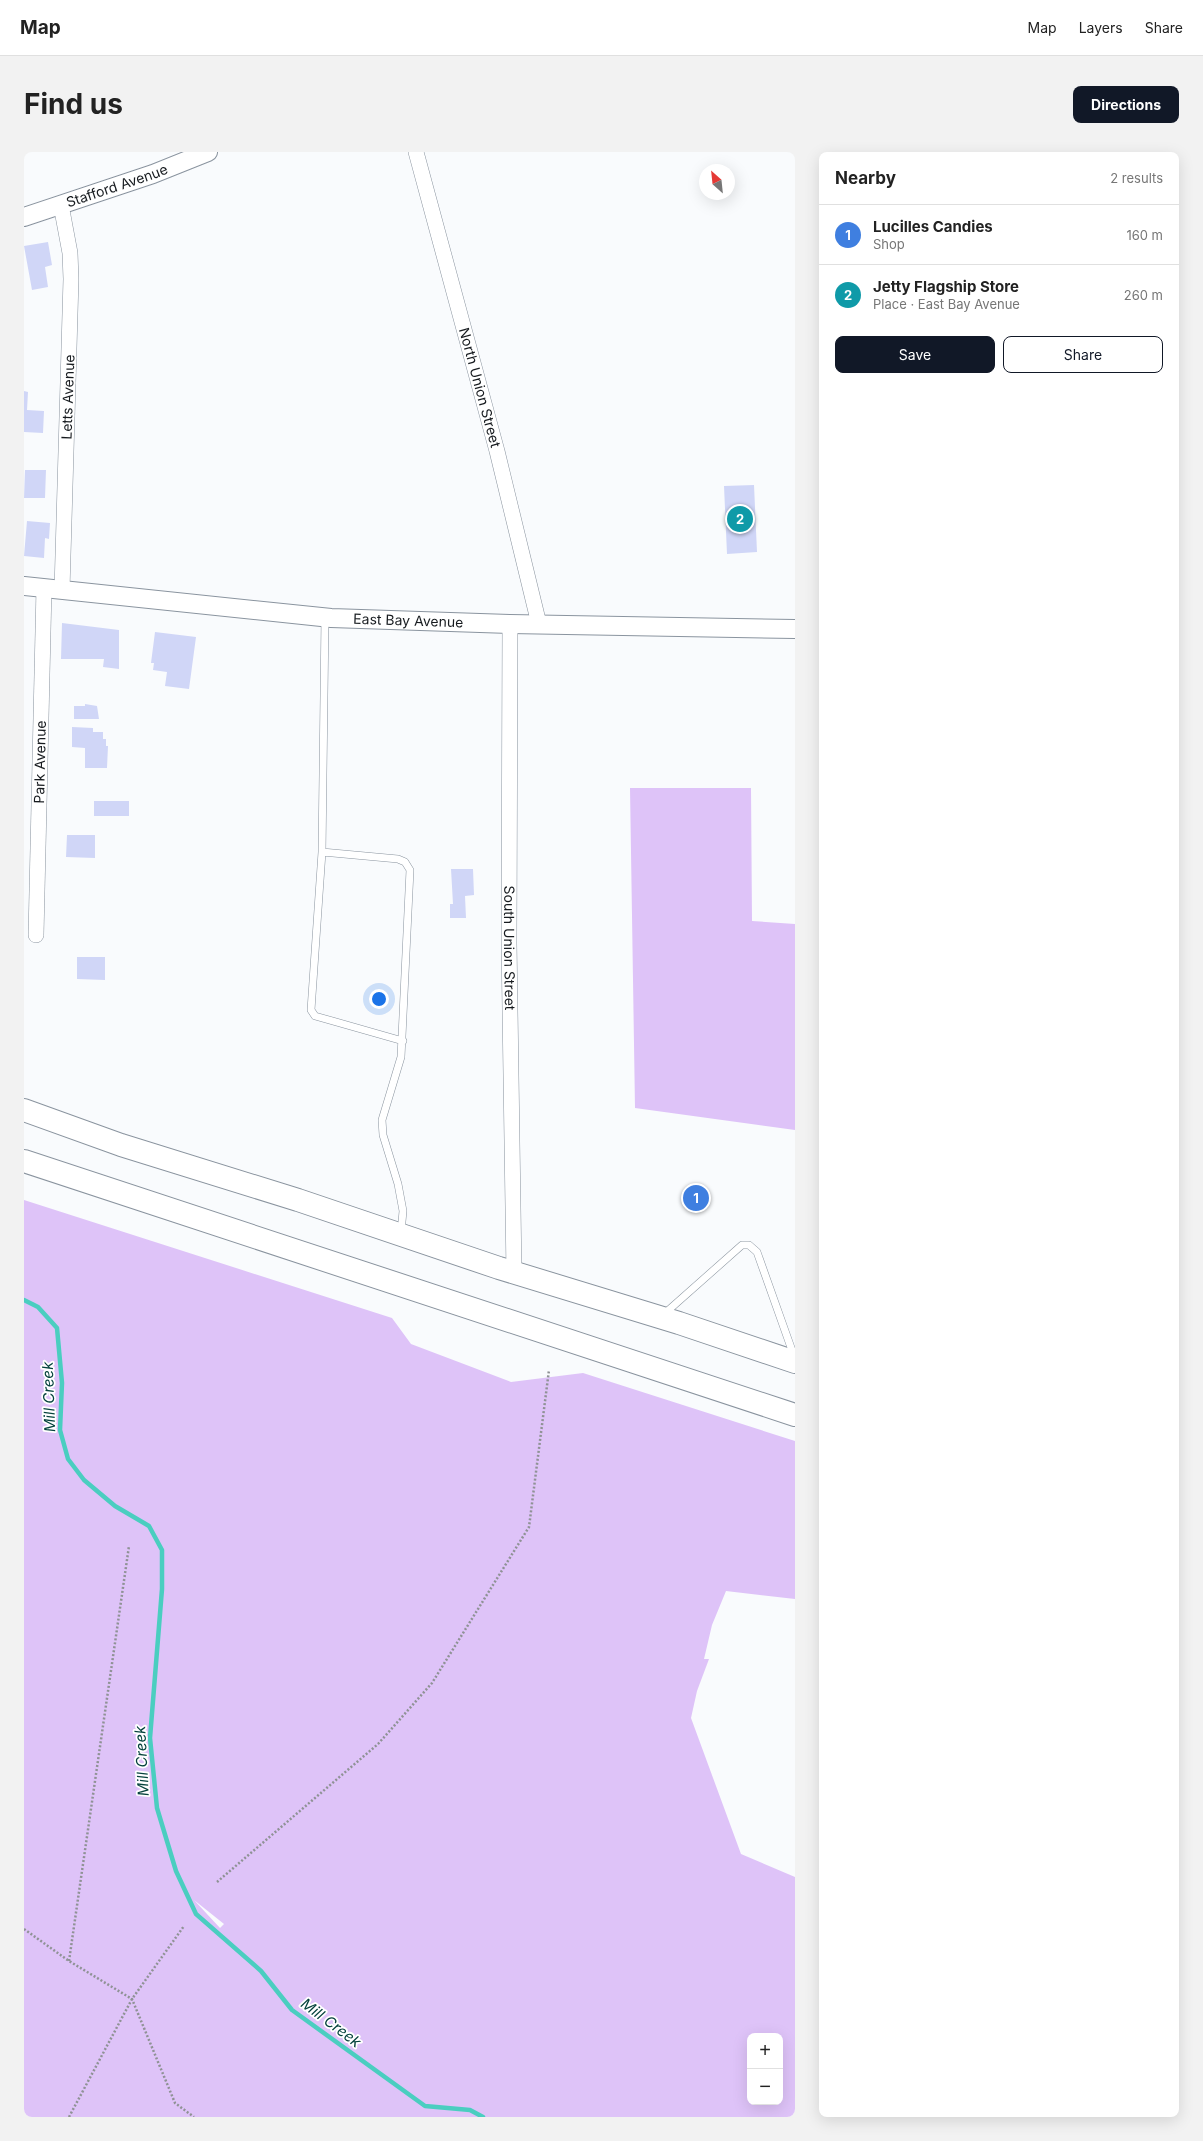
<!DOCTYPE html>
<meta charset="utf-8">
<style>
:root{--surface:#fff;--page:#f2f2f2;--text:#222;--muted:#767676;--line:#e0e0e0;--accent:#111827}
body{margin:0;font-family:Inter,sans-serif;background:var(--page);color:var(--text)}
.controls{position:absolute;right:12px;bottom:12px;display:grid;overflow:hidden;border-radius:8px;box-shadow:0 4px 16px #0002}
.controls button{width:36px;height:36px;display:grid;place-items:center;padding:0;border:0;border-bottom:1px solid var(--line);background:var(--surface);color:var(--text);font:20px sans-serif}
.compass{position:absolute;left:675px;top:12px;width:36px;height:36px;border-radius:50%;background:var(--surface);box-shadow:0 4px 16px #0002;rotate:333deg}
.you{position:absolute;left:355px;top:847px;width:14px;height:14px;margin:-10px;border:3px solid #fff;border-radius:50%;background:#1a73e8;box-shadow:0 0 0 6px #1a73e833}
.badge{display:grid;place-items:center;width:26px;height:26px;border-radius:50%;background:var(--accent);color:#fff;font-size:13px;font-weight:700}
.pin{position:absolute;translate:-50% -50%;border:2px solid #fff;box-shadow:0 1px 4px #0006}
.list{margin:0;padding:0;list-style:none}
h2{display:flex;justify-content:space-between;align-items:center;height:52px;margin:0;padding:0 16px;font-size:17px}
h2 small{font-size:13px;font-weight:400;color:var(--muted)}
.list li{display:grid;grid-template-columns:26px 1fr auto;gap:12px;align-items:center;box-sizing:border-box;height:60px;padding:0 16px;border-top:1px solid var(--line)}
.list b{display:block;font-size:15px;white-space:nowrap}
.list p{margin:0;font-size:13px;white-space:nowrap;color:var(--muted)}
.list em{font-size:13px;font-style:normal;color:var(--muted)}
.actions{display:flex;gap:8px;padding:12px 16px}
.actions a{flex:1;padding:9px 0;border:1px solid var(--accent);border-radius:8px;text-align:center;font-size:14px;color:var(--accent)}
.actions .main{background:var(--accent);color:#fff}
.map{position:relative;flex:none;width:771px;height:1965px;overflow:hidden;border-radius:8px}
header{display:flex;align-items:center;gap:24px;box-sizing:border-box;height:56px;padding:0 20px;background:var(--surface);border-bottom:1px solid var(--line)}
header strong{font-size:19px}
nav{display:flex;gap:22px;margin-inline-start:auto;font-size:14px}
.intro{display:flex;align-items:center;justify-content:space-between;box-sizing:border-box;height:96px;padding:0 24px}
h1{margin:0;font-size:28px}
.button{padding:10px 18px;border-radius:8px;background:var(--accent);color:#fff;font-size:14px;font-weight:700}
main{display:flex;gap:24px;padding:0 24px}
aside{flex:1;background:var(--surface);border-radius:8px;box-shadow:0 4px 16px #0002}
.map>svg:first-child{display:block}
.green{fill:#dec3f8;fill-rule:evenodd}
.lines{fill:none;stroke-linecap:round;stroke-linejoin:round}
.stream{stroke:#4acec0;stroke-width:4.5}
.building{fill:#d0d6f7}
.service-casing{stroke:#8a949f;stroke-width:8}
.minor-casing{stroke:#8a949f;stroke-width:16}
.tertiary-casing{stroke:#8a949f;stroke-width:20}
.trunk-casing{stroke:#8a949f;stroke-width:24}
.path{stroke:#8f9295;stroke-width:2.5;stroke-dasharray:2 2;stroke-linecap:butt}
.service{stroke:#fff;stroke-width:7}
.minor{stroke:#fff;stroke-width:15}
.tertiary{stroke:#fff;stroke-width:18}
.trunk{stroke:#fff;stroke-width:22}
.labels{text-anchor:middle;stroke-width:3.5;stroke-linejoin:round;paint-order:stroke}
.street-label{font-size:14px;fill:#171b1f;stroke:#fff}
.water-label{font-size:15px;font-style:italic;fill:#05423d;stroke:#fff}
</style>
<header>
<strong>Map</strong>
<nav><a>Map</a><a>Layers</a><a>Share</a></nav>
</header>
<div class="intro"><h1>Find us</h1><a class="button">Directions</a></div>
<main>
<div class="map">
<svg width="771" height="1965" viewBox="0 0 771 1965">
<rect width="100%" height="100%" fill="#f9fbfd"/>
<path class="green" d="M606,636H727L728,769L771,772V978L611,956Z
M0,1048L368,1166L387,1192L487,1230L559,1221L771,1289V1447L702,1439L688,1473L680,1507H685L673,1539L667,1566L717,1702L771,1725V1965H0ZM170,1748L200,1772L196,1776ZM726,1884H756V1950H726Z"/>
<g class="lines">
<path class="stream" d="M0,1148L14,1155L33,1176L38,1231L36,1278L44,1307L60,1328L91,1354L125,1374L138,1398V1437L126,1586L133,1656L152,1719L172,1762L237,1819L268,1858L401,1954L446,1958L459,1965"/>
</g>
<path class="building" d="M24,90L28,113L21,115L24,135L8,138L0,94Z
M0,239L4,240L3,258L20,259L19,281L0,280Z
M1,318H22L21,346H0Z
M730,333L733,400L703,402L700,334Z
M3,369L26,371L25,387L21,386L20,406L0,404Z
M38,471L95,478V517L79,515L80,507H37Z
M131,480L172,485L165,537L141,534L143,520L129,518L130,511H127Z
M61,552L73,554L75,567H50V554H61Z
M48,575L69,576V580H79V587H82V594H84L83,616H61V596L48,595Z
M70,649H105V664H70Z
M43,683H71V706L42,705Z
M427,717H449L450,743L441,744L442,766H426V752H429Z
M53,805H81V828L53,827Z"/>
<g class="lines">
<defs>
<path id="service" d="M301,466L298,700L374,707L381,710L386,718L377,905L358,968L359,983L374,1032L379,1059L377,1080
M298,700L287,858L291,864L379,889
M639,1163L718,1093H725L733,1100L770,1204"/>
<g id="minor">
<path id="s1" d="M392,0L473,299L515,472"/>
<path d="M37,53L46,101L47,127L38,438"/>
<path id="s2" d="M486,472L485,791L490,1121"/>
<path id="s3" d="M12,783L20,436"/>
</g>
<g id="tertiary">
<path id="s4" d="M0,65L129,22L184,0"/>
<path id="s5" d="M0,434L307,466L486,472L771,477"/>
</g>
<path id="trunk" d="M0,958L97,993L274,1048L475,1116L655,1171L771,1210
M0,1009L771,1263"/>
</defs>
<use href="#service" class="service-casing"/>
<use href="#minor" class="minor-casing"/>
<use href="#tertiary" class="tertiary-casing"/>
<use href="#trunk" class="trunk-casing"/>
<path class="path" d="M193,1730L354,1592L408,1531L505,1375L525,1218
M0,1777L45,1809L108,1847L151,1951L170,1965
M45,1809L105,1394
M45,1965L108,1847L160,1774"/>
<use href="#service" class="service"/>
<use href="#minor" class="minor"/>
<use href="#tertiary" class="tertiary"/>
<use href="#trunk" class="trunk"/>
</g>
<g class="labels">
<g class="street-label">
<text dy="5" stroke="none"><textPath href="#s4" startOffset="98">Stafford Avenue</textPath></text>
<text dy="5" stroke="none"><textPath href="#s1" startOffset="244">North Union Street</textPath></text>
<text transform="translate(44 245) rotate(-88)" y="5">Letts Avenue</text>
<text dy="5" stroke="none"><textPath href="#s5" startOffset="386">East Bay Avenue</textPath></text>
<text dy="5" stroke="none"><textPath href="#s3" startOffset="173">Park Avenue</textPath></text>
<text dy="5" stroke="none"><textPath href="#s2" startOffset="324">South Union Street</textPath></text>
</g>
<g class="water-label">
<text transform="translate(25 1245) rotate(-92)" y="5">Mill Creek</text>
<text transform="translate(118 1609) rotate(-93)" y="5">Mill Creek</text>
<text transform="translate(307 1871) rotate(37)" y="5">Mill Creek</text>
</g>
</g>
</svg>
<div class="controls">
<button>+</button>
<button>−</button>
</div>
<svg class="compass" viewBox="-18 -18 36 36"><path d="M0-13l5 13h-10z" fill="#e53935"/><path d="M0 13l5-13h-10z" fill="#767676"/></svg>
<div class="you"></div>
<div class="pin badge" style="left:672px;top:1046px;background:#3f7fe0">1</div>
<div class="pin badge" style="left:716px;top:367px;background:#0f9aa8">2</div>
</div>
<aside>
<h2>Nearby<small>2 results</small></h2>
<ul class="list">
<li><span class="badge" style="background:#3f7fe0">1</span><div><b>Lucilles Candies</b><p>Shop</p></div><em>160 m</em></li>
<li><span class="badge" style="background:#0f9aa8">2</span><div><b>Jetty Flagship Store</b><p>Place · East Bay Avenue</p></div><em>260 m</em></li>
</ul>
<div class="actions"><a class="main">Save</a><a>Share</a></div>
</aside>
</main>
